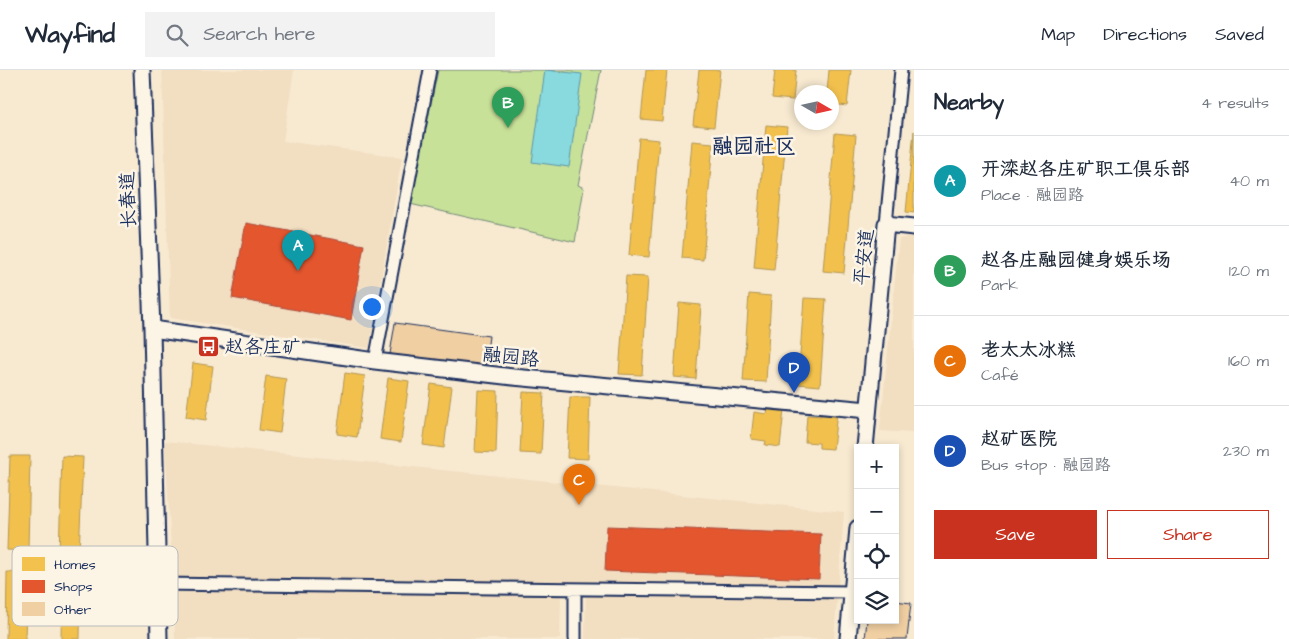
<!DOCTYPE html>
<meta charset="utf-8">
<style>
:root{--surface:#fff;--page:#f2f2f3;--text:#1f2937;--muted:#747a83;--line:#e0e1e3;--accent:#c8321e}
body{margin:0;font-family:"Architects Daughter","LXGW WenKai TC",sans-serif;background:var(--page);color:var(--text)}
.controls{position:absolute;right:15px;bottom:15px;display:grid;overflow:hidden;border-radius:0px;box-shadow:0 2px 8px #0003}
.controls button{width:45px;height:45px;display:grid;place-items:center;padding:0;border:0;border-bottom:1px solid var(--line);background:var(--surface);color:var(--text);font:25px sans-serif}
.compass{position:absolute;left:794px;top:15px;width:45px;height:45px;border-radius:50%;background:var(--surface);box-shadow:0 2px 8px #0003;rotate:99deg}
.you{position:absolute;left:371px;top:236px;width:18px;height:18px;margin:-12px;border:4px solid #fff;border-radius:50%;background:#1a73e8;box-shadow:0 0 0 8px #1a73e833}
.badge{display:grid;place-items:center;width:32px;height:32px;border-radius:50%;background:var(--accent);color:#fff;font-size:16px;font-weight:700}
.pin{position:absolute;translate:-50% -41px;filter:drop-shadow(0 1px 2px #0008)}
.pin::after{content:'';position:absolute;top:26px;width:18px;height:15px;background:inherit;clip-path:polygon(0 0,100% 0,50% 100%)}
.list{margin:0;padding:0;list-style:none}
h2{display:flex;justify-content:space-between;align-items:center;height:65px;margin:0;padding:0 20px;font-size:21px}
h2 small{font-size:16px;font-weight:400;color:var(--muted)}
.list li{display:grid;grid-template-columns:32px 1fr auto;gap:15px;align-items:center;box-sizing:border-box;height:90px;padding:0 20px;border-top:1px solid var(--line)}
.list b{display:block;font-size:19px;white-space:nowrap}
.list p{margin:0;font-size:16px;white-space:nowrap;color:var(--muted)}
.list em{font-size:16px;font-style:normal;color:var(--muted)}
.actions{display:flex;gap:10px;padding:15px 20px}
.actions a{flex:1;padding:11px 0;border:1px solid var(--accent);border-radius:0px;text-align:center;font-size:18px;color:var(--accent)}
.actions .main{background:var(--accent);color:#fff}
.icon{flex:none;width:28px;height:28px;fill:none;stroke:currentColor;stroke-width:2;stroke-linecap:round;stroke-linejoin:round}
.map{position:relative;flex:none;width:914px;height:569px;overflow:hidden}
header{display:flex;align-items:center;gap:30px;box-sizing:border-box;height:70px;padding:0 25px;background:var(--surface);border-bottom:1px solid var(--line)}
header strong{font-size:24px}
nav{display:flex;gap:28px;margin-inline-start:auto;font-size:18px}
.search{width:350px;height:45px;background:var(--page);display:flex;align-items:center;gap:12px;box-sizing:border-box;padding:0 18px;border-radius:0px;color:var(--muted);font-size:19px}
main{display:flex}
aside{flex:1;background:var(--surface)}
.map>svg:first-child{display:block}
.built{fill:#f2dec1}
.green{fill:#c8e198;stroke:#72887b}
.water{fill:#88dade;stroke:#5c96ab}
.homes{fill:#f2c14e;stroke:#b29553}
.shops{fill:#e4572e;stroke:#a84b3c}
.building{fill:#f0cfa2;stroke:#1b2f5e}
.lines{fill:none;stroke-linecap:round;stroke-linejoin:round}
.minor-casing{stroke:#1b2f5e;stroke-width:15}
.tertiary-casing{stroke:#1b2f5e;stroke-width:19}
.minor{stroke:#fcf5e5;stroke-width:11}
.tertiary{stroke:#fcf5e5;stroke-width:15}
.labels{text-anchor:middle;stroke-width:5;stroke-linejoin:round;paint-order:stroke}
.street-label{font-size:19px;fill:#1b2f5e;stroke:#fcf5e5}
.poi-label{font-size:19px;fill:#1b2f5e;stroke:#fcf5e5;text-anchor:start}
.quarter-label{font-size:21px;font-weight:bold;fill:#1b2f5e;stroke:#fcf5e5}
.key{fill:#fcf5e5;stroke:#b8babc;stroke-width:1}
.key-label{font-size:14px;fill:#1b2f5e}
</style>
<header>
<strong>Wayfind</strong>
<div class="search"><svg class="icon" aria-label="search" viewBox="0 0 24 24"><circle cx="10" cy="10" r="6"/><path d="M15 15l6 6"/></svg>Search here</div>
<nav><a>Map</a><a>Directions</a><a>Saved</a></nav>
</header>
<main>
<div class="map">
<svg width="914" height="569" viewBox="0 0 914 569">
<rect width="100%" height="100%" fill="#f8ead1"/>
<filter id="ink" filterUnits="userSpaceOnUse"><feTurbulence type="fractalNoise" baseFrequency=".02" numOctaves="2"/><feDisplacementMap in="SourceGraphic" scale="10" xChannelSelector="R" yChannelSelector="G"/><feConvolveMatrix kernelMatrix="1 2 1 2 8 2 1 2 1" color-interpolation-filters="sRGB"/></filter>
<g filter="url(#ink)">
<path class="built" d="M162,0H294L283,71L402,87L369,278L170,248Z
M914,165V363L880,361L899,169Z
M165,371L844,442L834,569H585L586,519H561L560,569H175L173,513Z"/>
<path class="green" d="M438,0H601L578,115L584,118L575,172L410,134Z"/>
<path class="water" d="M545,0L582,4L569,97L532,92Z"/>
<path class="homes" d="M646,0H667L662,51L641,49Z
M699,0H720L714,57L693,55Z
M775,0H796L793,30L772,28Z
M829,0H851L847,36L832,34V22H827Z
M766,55L787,57L774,200L754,198Z
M914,61V143L906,142Z
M835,63L856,65L844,203L823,201Z
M639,68L659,70L649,187L629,185Z
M692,71L713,73L703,190L682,188Z
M626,206L648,207L642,305L619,304Z
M749,224L771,226L766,312L743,311Z
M804,228L826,229L820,316L798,314Z
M679,233L701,235L696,309L674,307Z
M193,293L213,296L206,350L186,347Z
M345,303L365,306L357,367L337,364Z
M266,306L286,309L280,363L259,360Z
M388,308L409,311L401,372L380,369Z
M431,314L452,317L444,378L423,375Z
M478,320L498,321L496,383L475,382Z
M523,322L544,323L541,384L520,383Z
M570,327H590L588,389L567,388Z
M768,338L784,340L780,377L765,375L766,371L751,369L754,342L767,344Z
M821,341L837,342L833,379L819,378V373L805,372L807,345L821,346Z
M10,386H30L28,481L7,480Z
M62,386L83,387L79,485L59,484Z
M7,502L27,503L25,569H6Z
M62,502L81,503L80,569H61Z"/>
<path class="shops" d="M246,153L364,175L351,250L232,228Z
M607,456L821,464L819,509L605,501Z"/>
<path class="building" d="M395,253L489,266L485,297L390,284Z
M895,531L911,533L907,569H865L867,550H895Z"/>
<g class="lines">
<defs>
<path id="minor" d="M886,154L901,0
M375,291L430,0
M158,514L852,522
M575,569V519"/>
<path id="tertiary" d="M142,0L152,259L159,569
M152,259L375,291L513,307L868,340
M865,378L886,154L914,157
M848,569L858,458"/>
</defs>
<use href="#minor" class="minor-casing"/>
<use href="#tertiary" class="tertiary-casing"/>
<use href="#minor" class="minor"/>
<use href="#tertiary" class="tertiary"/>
</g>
</g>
<defs>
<symbol id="bus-square" viewBox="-11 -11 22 22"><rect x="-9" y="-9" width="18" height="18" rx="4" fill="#c8321e" stroke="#fcf5e5"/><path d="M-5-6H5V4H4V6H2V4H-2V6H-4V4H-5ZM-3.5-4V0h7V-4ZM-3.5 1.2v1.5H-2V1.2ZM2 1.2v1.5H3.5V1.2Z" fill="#fff"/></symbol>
</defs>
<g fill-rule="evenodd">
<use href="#bus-square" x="196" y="264" width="25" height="25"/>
</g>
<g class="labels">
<g class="street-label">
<text transform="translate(127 130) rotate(-92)" y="7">长春道</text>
<text transform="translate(863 187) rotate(-84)" y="7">平安道</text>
<text transform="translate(511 286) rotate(6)" y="7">融园路</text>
</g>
<g class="poi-label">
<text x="225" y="283">赵各庄矿</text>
</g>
<g class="quarter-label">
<text x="754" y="83">融园社区</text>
</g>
</g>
<rect x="12" y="476" width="166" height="80" rx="8" class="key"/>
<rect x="22" y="487" width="23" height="14" fill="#f2c14e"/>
<rect x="22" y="510" width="23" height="13" fill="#e4572e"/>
<rect x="22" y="532" width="23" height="14" fill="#f0cfa2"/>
<g class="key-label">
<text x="54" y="499">Homes</text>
<text x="54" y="521">Shops</text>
<text x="54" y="544">Other</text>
</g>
</svg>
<div class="controls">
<button>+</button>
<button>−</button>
<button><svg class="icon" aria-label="locate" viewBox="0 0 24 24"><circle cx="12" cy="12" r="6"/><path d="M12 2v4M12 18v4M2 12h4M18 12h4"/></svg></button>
<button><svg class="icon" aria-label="layers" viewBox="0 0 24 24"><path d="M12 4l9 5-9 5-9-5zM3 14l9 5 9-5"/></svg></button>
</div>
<svg class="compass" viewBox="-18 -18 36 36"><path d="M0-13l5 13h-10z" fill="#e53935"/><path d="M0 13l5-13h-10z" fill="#747a83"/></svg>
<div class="you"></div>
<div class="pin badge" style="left:298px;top:201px;background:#0f9aa8">A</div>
<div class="pin badge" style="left:508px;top:58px;background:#2e9e5b">B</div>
<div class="pin badge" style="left:579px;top:435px;background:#e8710a">C</div>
<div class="pin badge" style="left:794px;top:323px;background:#1a4fb4">D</div>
</div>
<aside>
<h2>Nearby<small>4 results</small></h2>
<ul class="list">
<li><span class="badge" style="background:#0f9aa8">A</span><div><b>开滦赵各庄矿职工俱乐部</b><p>Place · 融园路</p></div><em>40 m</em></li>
<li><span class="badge" style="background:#2e9e5b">B</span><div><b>赵各庄融园健身娱乐场</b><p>Park</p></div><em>120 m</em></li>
<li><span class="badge" style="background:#e8710a">C</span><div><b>老太太冰糕</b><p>Café</p></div><em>160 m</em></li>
<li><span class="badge" style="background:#1a4fb4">D</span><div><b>赵矿医院</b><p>Bus stop · 融园路</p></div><em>230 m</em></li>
</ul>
<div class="actions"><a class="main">Save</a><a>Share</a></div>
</aside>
</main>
